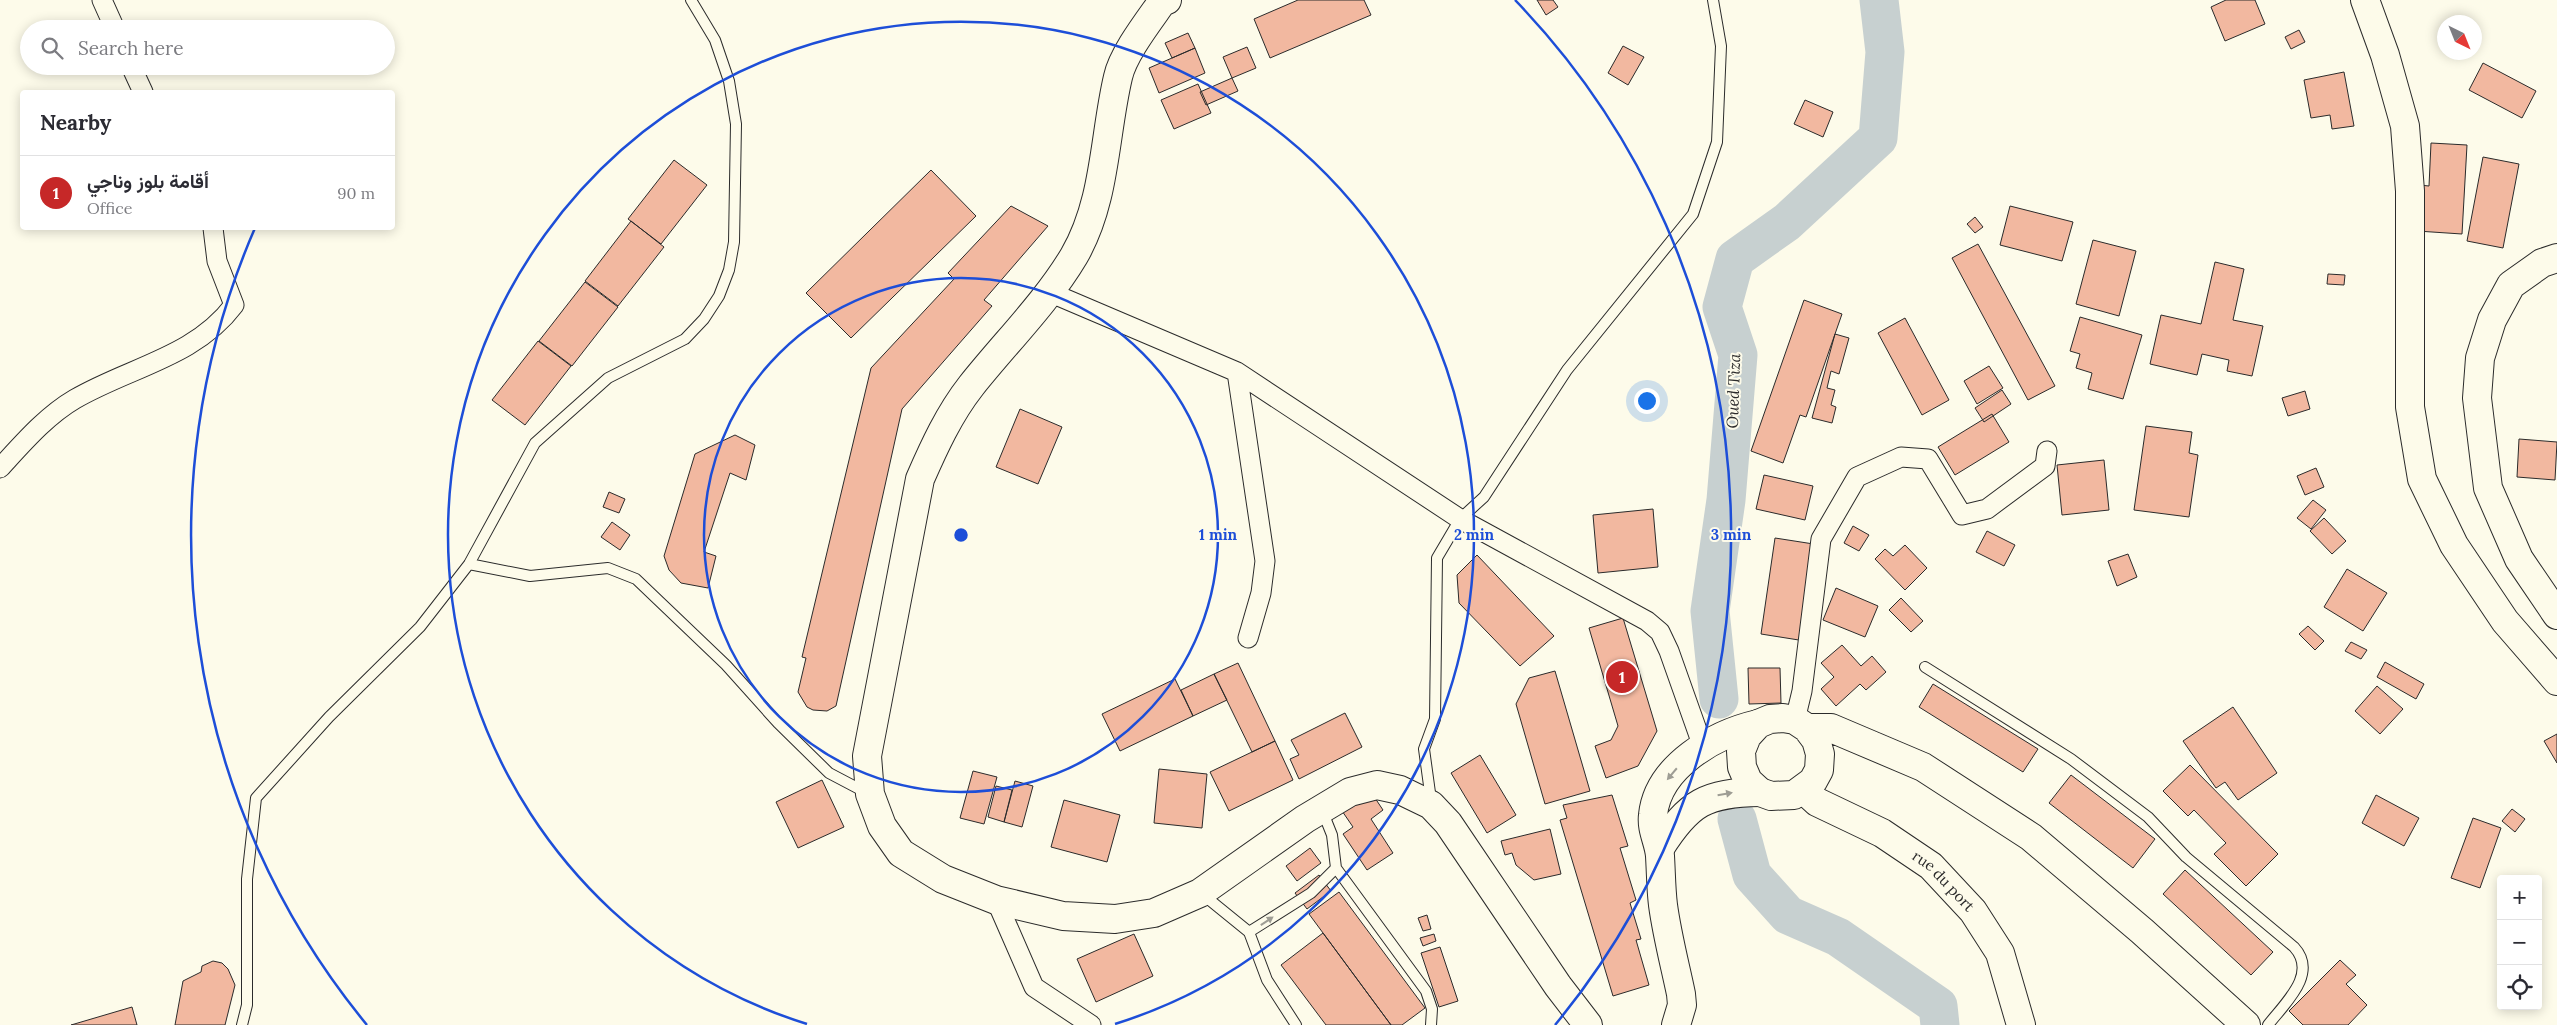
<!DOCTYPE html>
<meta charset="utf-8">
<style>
:root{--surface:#fff;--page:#f7f7f7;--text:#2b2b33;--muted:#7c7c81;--line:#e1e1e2;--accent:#c62828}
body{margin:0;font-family:Lora,Vazirmatn,serif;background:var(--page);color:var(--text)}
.controls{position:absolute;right:15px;bottom:15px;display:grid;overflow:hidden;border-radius:5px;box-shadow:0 2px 12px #0003}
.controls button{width:45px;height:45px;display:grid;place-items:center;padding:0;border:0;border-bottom:1px solid var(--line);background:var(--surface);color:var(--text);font:25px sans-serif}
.compass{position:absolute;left:2437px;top:15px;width:45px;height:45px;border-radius:50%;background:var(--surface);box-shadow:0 2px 12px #0003;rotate:137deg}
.you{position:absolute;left:1646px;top:400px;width:18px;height:18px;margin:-12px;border:4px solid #fff;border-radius:50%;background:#1a73e8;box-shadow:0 0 0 8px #1a73e833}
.badge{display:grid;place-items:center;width:32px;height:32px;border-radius:50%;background:var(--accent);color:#fff;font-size:16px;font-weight:700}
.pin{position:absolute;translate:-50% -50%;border:2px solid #fff;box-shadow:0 1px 5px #0006}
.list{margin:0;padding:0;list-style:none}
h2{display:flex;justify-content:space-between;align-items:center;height:65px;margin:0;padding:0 20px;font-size:21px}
h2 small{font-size:16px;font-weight:400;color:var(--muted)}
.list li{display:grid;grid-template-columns:32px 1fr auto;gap:15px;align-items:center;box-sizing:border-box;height:75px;padding:0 20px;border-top:1px solid var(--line)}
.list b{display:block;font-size:19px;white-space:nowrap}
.list p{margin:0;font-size:16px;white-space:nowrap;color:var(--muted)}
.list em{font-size:16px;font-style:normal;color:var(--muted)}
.icon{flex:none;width:28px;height:28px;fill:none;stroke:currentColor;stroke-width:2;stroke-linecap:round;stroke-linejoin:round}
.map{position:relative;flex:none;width:2557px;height:1025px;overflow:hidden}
.search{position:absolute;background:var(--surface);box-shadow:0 2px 12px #0003;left:20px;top:20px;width:375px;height:55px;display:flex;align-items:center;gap:12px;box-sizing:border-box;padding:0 18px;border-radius:28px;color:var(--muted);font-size:19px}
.panel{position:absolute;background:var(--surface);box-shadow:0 2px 12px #0003;left:20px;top:90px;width:375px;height:140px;border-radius:5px}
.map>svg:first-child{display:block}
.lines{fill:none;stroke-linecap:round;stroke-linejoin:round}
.river{stroke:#c7d0d0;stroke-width:39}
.building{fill:#f2b8a0;stroke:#2b2b2b}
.lane-casing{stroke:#2b2b2b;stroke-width:12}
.street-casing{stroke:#2b2b2b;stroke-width:21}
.secondary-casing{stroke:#2b2b2b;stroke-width:30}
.primary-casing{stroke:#2b2b2b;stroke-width:30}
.lane{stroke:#fdfbea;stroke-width:10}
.street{stroke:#fdfbea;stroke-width:19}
.secondary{stroke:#fdfbea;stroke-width:28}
.primary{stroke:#fdfbea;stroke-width:28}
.oneway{fill:#9e9d94}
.ring{fill:none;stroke:#1d4ed8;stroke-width:2.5}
.labels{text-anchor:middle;stroke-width:4;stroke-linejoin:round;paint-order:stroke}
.street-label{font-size:15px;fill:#2b2b2b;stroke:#fdfbea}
.water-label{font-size:16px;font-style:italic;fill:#2b2b2b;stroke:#fdfbea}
.centre{fill:#1d4ed8;stroke:#fdfbea;stroke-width:2.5}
.ring-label{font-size:15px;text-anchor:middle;font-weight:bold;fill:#1d4ed8;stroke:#fdfbea;stroke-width:4;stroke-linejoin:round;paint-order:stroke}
</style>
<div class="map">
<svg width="2557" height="1025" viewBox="0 0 2557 1025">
<rect width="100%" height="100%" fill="#fdfbea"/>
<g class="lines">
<path class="river" d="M1719,699L1710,611L1726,500L1738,355L1722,307L1735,259L1787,222L1878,138L1885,52L1879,0
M1737,819L1752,875L1788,915L1838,937L1938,1006L1940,1025"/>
</g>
<path class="building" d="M1298,0H1364L1371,15L1270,58L1254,19Z
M1537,0H1553L1558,7L1546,15Z
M2226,0H2255L2265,24L2225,41L2211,7Z
M2299,30L2305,42L2291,49L2285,37Z
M1188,33L1195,48L1172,58L1165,43Z
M1623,46L1644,57L1628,85L1608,73Z
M1247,47L1256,68L1232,78L1223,57Z
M1195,48L1205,73L1159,93L1149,68Z
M2483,63L2536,91L2522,118L2469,90Z
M2344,72L2354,126L2332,129L2330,115L2311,118L2304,80Z
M1232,78L1238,91L1206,105L1200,92Z
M1198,84L1211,113L1174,129L1161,100Z
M1805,100L1833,112L1823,137L1794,124Z
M2431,143L2467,145L2462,234L2417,231L2419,185L2429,186Z
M2483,157L2519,164L2503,248L2467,241Z
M674,160L707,185L661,244L628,219Z
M931,170L976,216L851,338L806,293Z
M1011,206L1048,226L984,300L992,306L902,409L836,706L827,711L813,710L807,707L798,692L806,658L802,657L871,368L954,279L948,273Z
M2010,206L2073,222L2062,261L2000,245Z
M1975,217L1983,227L1975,233L1967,224Z
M631,221L664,247L618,306L585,281Z
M2093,240L2136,251L2119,316L2076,304Z
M1978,244L2055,386L2028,400L1952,258Z
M2215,262L2244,269L2233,320L2263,326L2252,376L2227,371L2229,360L2202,354L2197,375L2150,364L2161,315L2201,324Z
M2328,274L2345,275L2344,285L2327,284Z
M585,282L618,307L572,366L539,341Z
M1804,300L1842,314L1806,417L1800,415L1783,463L1751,451Z
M2080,317L2142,335L2123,399L2088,389L2092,373L2076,368L2080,354L2070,351Z
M1905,318L1949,400L1922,415L1878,333Z
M1835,334L1849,338L1839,374L1831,371L1827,388L1835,390L1831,405L1836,407L1832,423L1812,418Z
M538,341L571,366L525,425L492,400Z
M1989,366L2003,388L1977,404L1964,381Z
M2002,390L2011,404L1984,422L1975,408Z
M2305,391L2310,409L2288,416L2282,398Z
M1020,409L1062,427L1038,484L996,467Z
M1992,414L2009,442L1955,475L1938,447Z
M2146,426L2192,432L2189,453L2198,455L2189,517L2134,510Z
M735,435L755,445L746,480L730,473L704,552L716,556L708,588L681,583L669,570L664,556L695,454Z
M2519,439L2557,442L2555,480L2517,477Z
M2104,460L2109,510L2062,515L2057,465Z
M2316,468L2324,487L2305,495L2297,476Z
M1764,475L1813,486L1805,520L1756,509Z
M609,492L625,499L619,513L603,507Z
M2313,500L2326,510L2311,529L2297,518Z
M1653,509L1658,567L1598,573L1593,515Z
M2324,518L2346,541L2332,554L2310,531Z
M612,522L630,535L620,550L601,537Z
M1853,526L1869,535L1859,551L1844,543Z
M1987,531L2015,545L2004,566L1976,552Z
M1775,538L1820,545L1805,641L1761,634Z
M1905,545L1927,568L1905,590L1875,559L1885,549L1893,556Z
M2128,554L2137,577L2117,586L2108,561Z
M1477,555L1554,636L1520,666L1459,603L1457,575Z
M2347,569L2387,593L2363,631L2324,607Z
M1836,588L1878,606L1865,637L1823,620Z
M1901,598L1923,621L1911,632L1889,610Z
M1623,618L1657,731L1638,766L1606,778L1595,746L1611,740L1618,726L1589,628Z
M2308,626L2324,641L2315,650L2299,634Z
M2351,642L2367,650L2361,659L2345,651Z
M1842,645L1861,666L1872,656L1886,672L1866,690L1860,684L1836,706L1821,689L1834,677L1821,663Z
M2385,662L2424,684L2416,699L2377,677Z
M1238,663L1275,741L1252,752L1214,674Z
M1748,668H1780L1781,703L1749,704Z
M1555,671L1590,791L1545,804L1516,704L1529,678Z
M1214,674L1227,700L1193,716L1181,690Z
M1175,679L1193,716L1120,751L1102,714Z
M1933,684L2038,749L2023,772L1919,707Z
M2377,686L2403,709L2380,734L2355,711Z
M2233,707L2277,773L2238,800L2225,782L2216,788L2183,741Z
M1345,713L1362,747L1299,779L1290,759L1299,755L1291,740Z
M2557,734V763L2544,741Z
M1275,741L1293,780L1229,811L1210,772Z
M1480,755L1516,815L1487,833L1451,773Z
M2190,765L2278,854L2246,886L2214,854L2226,843L2194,810L2188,816L2163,791Z
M1159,769L1207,774L1202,828L1154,823Z
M973,771L997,777L984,824L960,818Z
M2071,775L2155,839L2133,868L2049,803Z
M822,780L844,827L798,848L776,802Z
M1015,781L1033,786L1022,827L1004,822Z
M996,786L1012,790L1004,822L988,817Z
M1369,789L1383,810L1371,819L1393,853L1367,870L1343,834L1353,827L1340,808Z
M1612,795L1628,846L1620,848L1636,900L1630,903L1641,939L1636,940L1649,985L1613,996L1560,820L1567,818L1563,805Z
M2376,795L2419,818L2404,846L2362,823Z
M1064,800L1120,815L1107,862L1051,847Z
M2512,809L2525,819L2515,832L2502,821Z
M2473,818L2501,828L2480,888L2451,878Z
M1550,829L1561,874L1534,880L1516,865L1512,853L1505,855L1501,841Z
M1310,848L1321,863L1297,881L1286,866Z
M2185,870L2273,952L2251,975L2163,894Z
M1319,875L1331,891L1307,909L1295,893Z
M1339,892L1425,1008L1402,1025H1391L1309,914Z
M1427,915L1431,929L1423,931L1418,918Z
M1323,933L1391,1025H1326L1281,965Z
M1134,934L1153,976L1096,1002L1077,959Z
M1434,934L1436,941L1423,946L1420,938Z
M1440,947L1458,1001L1439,1007L1421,953Z
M2340,960L2356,975L2346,984L2367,1005L2348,1025H2303L2289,1011Z
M213,961L222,963L228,969L235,985L225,1025H175L183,981L201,972L202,966Z
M132,1007L137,1025H71Z"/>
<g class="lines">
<defs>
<path id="lane" d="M469,564L530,576L608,568L636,579L726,665L778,723L829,773L867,793
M1925,667L2071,759L2148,817L2186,857L2294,947C2319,974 2284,1004 2268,1025
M1431,800L1424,749L1435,719L1437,558L1460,519L1484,497L1567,370L1693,214L1717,142L1721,46L1713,0
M1336,868L1426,991L1432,1009L1431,1025
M1201,893L1249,932L1311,893L1336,868L1332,835L1322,810
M1249,932L1267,980L1296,1025
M242,1025L247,1005V879L256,798L329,717L420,627L469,564L535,443L608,378L685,339L704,319L719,296L729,270L734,242L736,124L729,81L715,40L691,0"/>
<path id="street" d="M102,0L115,29
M131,66L143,92
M1049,292L1237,372L1460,519L1647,621L1660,632L1669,651L1703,747
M1237,372L1265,561L1261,593L1248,638
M0,468C23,443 46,416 75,399C130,367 195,357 234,305L217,261L213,228
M1795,720L1802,691L1821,539L1857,477L1901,457L1928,459L1962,515L1987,509L2045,466L2047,451
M996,900L1034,987L1091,1025"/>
<g id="secondary">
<path d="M1167,0L1162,2C1148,22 1123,54 1118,77C1104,136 1106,201 1074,256C1046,303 1005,343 971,386C949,414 934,447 920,479L867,756L870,794L882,826L901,853L943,879L996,900L1063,916L1115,919L1154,913L1200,893L1305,819L1350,792L1377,785L1400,790L1431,805L1448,823L1558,986L1588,1025"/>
<path d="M2557,258L2542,263L2511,285L2492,320L2480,358L2477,398L2488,488L2519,559L2557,615"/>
<path d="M1807,728L1816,740L1820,754L1819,770L1813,781L1794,795L1771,796L1760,792L1748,781L1742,767L1741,751L1747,736L1758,724L1770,719L1783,718L1795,720L1807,728H1831L1923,767L2031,837L2142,931L2246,1025"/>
<path id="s1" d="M1804,790L1817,802L1882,833L1931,866L1973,911L2000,953L2021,1025"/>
<path d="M1660,848C1689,802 1706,793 1760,792"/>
<path d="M1676,1025L1682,1005L1681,994C1675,965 1667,935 1663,905C1661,889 1661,872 1660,856C1659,842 1651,830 1653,815C1658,766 1715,734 1758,724"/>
</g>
<path id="primary" d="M2365,0L2385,55L2405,126L2410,191V407L2422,479L2454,545L2505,621L2557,681"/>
</defs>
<use href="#lane" class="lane-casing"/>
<use href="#street" class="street-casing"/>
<use href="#secondary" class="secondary-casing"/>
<use href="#primary" class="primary-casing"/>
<use href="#lane" class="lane"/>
<use href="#street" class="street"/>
<use href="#secondary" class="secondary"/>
<use href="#primary" class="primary"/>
</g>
<defs><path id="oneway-solid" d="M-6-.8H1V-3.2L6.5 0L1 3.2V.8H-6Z" transform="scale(1.25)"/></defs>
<g class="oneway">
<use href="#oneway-solid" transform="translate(1672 774) rotate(130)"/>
<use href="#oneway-solid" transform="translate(1725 794) rotate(-10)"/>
<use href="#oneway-solid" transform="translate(1267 921) rotate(-34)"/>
</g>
<g class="ring">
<circle cx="961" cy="535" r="257"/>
<path d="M807 1024A513 513 0 1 1 1115 1024"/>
<path d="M367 1025A770 770 0 0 1 255 228M1515 0A770 770 0 0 1 1555 1025"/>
</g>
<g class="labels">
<g class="street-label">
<text dy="5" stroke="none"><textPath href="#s1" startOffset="168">rue du port</textPath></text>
</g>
<g class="water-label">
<text transform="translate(1733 391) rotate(-88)" y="6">Oued Tiza</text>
</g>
</g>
<circle cx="961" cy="535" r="8" class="centre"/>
<g class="ring-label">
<text x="1218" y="540">1 min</text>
<text x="1474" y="540">2 min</text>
<text x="1731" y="540">3 min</text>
</g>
</svg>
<div class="controls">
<button>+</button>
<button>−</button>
<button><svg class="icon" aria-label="locate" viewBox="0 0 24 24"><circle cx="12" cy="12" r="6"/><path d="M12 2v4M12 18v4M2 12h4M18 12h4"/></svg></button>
</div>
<svg class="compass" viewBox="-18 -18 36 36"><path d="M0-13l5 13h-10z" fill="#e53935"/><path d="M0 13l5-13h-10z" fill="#7c7c81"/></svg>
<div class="you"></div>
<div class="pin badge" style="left:1622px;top:677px">1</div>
<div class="search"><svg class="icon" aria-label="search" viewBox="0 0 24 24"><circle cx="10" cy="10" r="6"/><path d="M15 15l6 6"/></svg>Search here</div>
<section class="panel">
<h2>Nearby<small></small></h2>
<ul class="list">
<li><span class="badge">1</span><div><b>أقامة بلوز وناجي</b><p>Office</p></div><em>90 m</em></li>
</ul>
</section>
</div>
